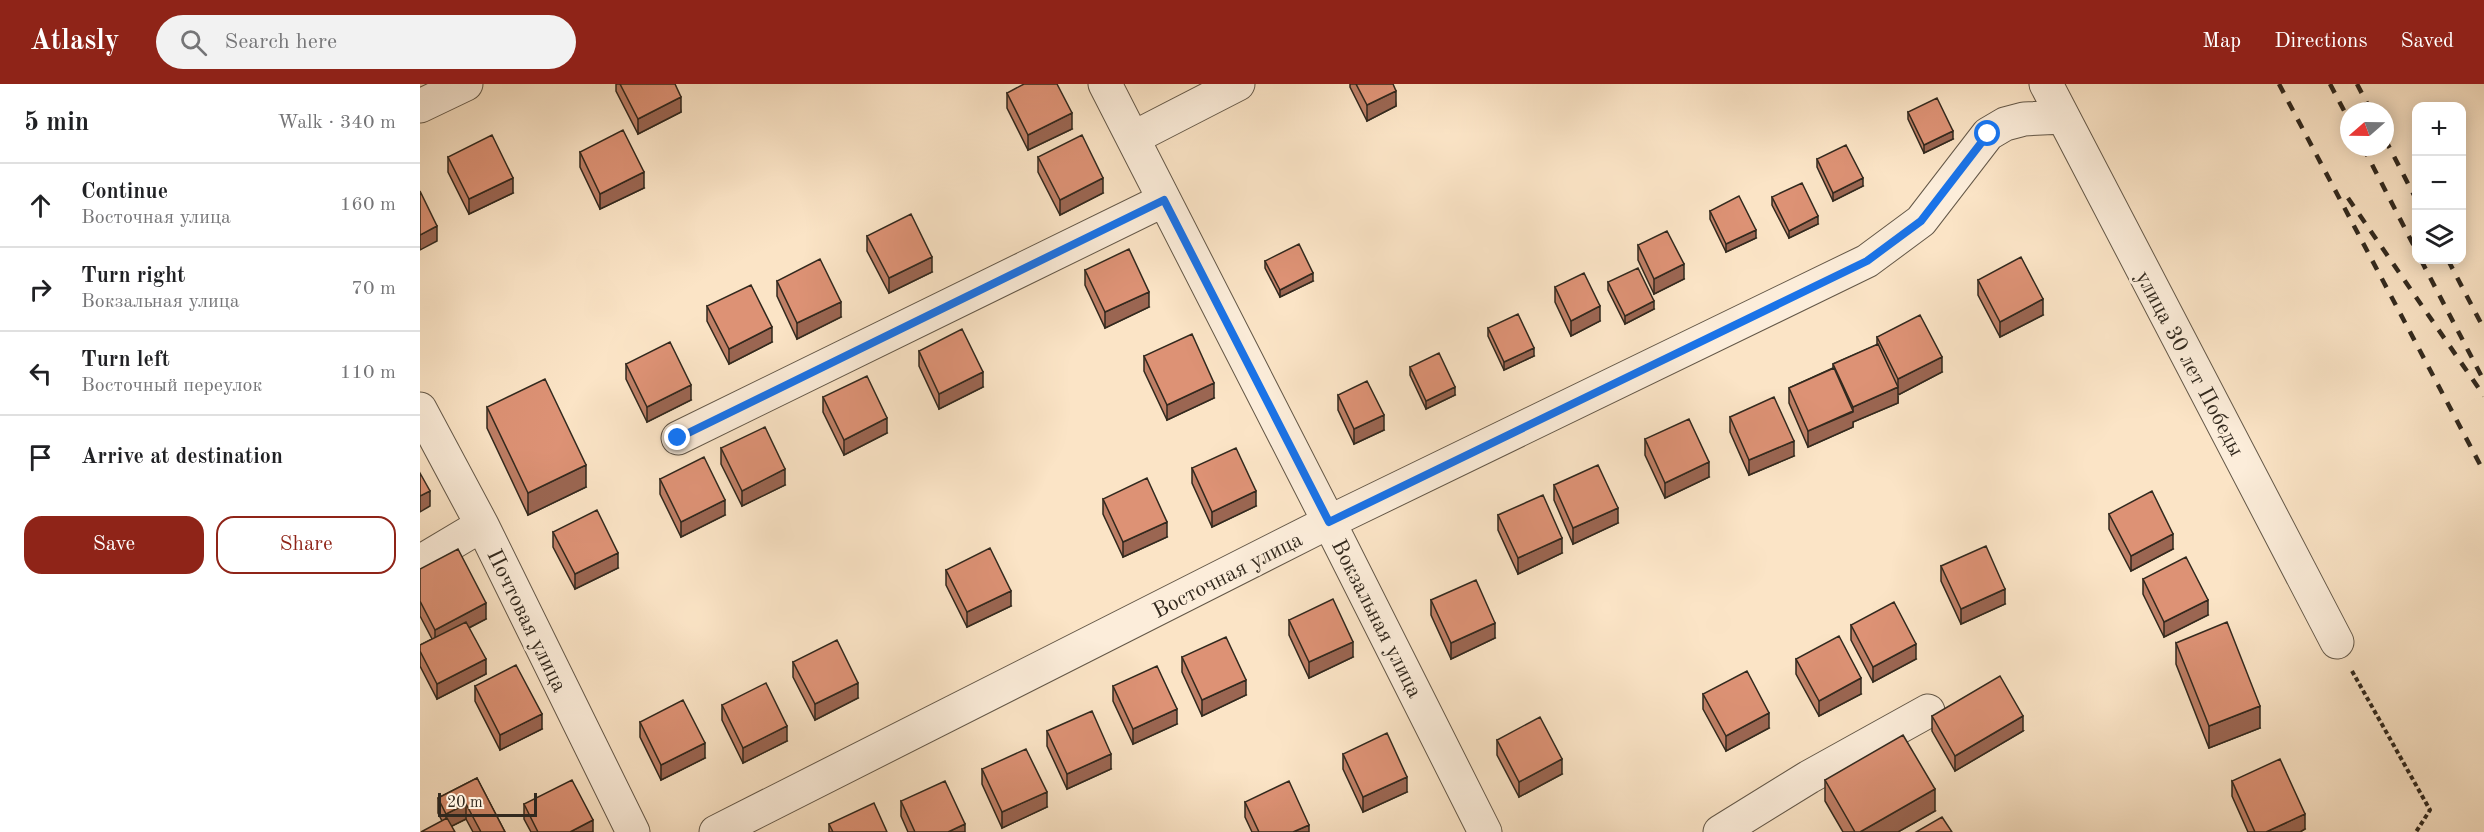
<!DOCTYPE html>
<meta charset="utf-8">
<style>
:root{--surface:#fff;--page:#f2f2f2;--text:#202124;--muted:#757577;--line:#e0e0e0;--accent:#8f2418}
body{margin:0;font-family:"Old Standard TT",serif;background:var(--page);color:var(--text)}
.controls{position:absolute;right:18px;top:18px;display:grid;overflow:hidden;border-radius:12px;box-shadow:0 3px 15px #0003}
.controls button{width:54px;height:54px;display:grid;place-items:center;padding:0;border:0;border-bottom:2px solid var(--line);background:var(--surface);color:var(--text);font:30px sans-serif}
.compass{position:absolute;left:1920px;top:18px;width:54px;height:54px;border-radius:50%;background:var(--surface);box-shadow:0 3px 15px #0003;rotate:250deg}
.scale{position:absolute;left:18px;bottom:15px;width:99px;box-sizing:border-box;padding-left:6px;border:3px solid #32291e;border-top:0;font-size:16px;line-height:21px;white-space:nowrap;color:#32291e;-webkit-text-stroke:4px #fcedda;paint-order:stroke}
.stop{position:absolute;width:18px;height:18px;margin:-14px;border:4px solid #1a73e8;border-radius:50%;background:#fff}
.stop.end{background:#1a73e8;border-color:#fff;box-shadow:0 2px 6px #0008}
.list{margin:0;padding:0;list-style:none}
h2{display:flex;justify-content:space-between;align-items:center;height:78px;margin:0;padding:0 24px;font-size:26px}
h2 small{font-size:20px;font-weight:400;color:var(--muted)}
.list li{display:grid;grid-template-columns:39px 1fr auto;gap:18px;align-items:center;box-sizing:border-box;height:84px;padding:0 24px;border-top:2px solid var(--line)}
.list b{display:block;font-size:22px;white-space:nowrap}
.list p{margin:0;font-size:20px;white-space:nowrap;color:var(--muted)}
.list em{font-size:20px;font-style:normal;color:var(--muted)}
.actions{display:flex;gap:12px;padding:18px 24px}
.actions a{flex:1;padding:14px 0;border:2px solid var(--accent);border-radius:18px;text-align:center;font-size:21px;color:var(--accent)}
.actions .main{background:var(--accent);color:#fff}
.icon{flex:none;width:33px;height:33px;fill:none;stroke:currentColor;stroke-width:2;stroke-linecap:round;stroke-linejoin:round}
.map{position:relative;flex:none;width:2064px;height:748px;overflow:hidden}
header{display:flex;align-items:center;gap:36px;box-sizing:border-box;height:84px;padding:0 30px;background:var(--accent);color:#fff}
header strong{font-size:28px}
nav{display:flex;gap:33px;margin-inline-start:auto;font-size:21px}
.search{width:420px;height:54px;background:var(--page);display:flex;align-items:center;gap:15px;box-sizing:border-box;padding:0 21px;border-radius:33px;color:var(--muted);font-size:22px}
main{display:flex}
aside{flex:1;background:var(--surface)}
.map>svg:first-child{display:block}
.lines{fill:none;stroke-linecap:round;stroke-linejoin:round}
.minor-casing{stroke:#645848;stroke-width:35}
.path{stroke:#32291e;stroke-width:4;stroke-dasharray:4.5 3;stroke-linecap:butt}
.minor{stroke:#fcedda;stroke-width:33}
.rail{stroke:#32291e;stroke-width:4.5;stroke-dasharray:10 10;stroke-linecap:butt}
.wall{fill:#be7e65;stroke:#32291e;stroke-width:1.5}
.shaded-wall{fill:#9b6652;stroke:#32291e;stroke-width:1.5}
.building{fill:#dd9275;stroke:#32291e;stroke-width:1.5}
.route{stroke:#1a73e8;stroke-width:8}
.labels{text-anchor:middle;stroke-width:6;stroke-linejoin:round;paint-order:stroke}
.street-label{font-size:22px;fill:#32291e;stroke:#fcedda}
</style>
<header>
<strong>Atlasly</strong>
<div class="search"><svg class="icon" aria-label="search" viewBox="0 0 24 24"><circle cx="10" cy="10" r="6"/><path d="M15 15l6 6"/></svg>Search here</div>
<nav><a>Map</a><a>Directions</a><a>Saved</a></nav>
</header>
<main>
<aside>
<h2>5 min<small>Walk · 340 m</small></h2>
<ul class="list">
<li><svg class="icon" aria-label="ahead" viewBox="0 0 24 24"><path d="M12 20V5M6 11l6-6 6 6"/></svg><div><b>Continue</b><p>Восточная улица</p></div><em>160 m</em></li>
<li><svg class="icon" aria-label="right" viewBox="0 0 24 24"><path d="M7 20v-9h11M14 6l5 5-5 5"/></svg><div><b>Turn right</b><p>Вокзальная улица</p></div><em>70 m</em></li>
<li><svg class="icon" aria-label="left" viewBox="0 0 24 24"><path d="M17 20v-9H6M10 6l-5 5 5 5"/></svg><div><b>Turn left</b><p>Восточный переулок</p></div><em>110 m</em></li>
<li><svg class="icon" aria-label="arrive" viewBox="0 0 24 24"><path d="M6 21V4h12l-3 4 3 4H6"/></svg><div><b>Arrive at destination</b></div></li>
</ul>
<div class="actions"><a class="main">Save</a><a>Share</a></div>
</aside>
<div class="map">
<svg width="2064" height="748" viewBox="0 0 2064 748">
<rect width="100%" height="100%" fill="#fbe4c6"/>
<filter id="stains"><feTurbulence type="fractalNoise" baseFrequency=".00333" numOctaves="4"/><feColorMatrix values="0 0 0 0 .2 0 0 0 0 .09 0 0 0 0 .02 0 0 0 .5 -.17"/></filter>
<radialGradient id="worn" r=".72"><stop offset=".6" stop-color="#630" stop-opacity="0"/><stop offset="1" stop-color="#630" stop-opacity=".3"/></radialGradient>
<g class="lines">
<defs>
<path id="minor" d="M685,0L909,438L1065,748
M1626,0L1917,558
M0,22L46,0
M713,54L818,0
M0,325L62,441L213,748
M258,354L744,116
M0,478L62,441
M296,748L909,438L1447,177L1501,137L1568,50L1585,40L1604,35L1643,33
M1300,748L1389,693L1508,627"/>
</defs>
<use href="#minor" class="minor-casing"/>
<path class="path" d="M1932,587L2010,726L1996,748"/>
<use href="#minor" class="minor"/>
<path class="rail" d="M1859,0L2064,388
M1910,0L1929,36
M1937,0L1951,27
M1965,55L1996,115
M1943,63L1996,166
M1928,114L2064,312
M2001,176L2064,297
M2028,176L2064,245"/>
</g>
<path class="wall" d="M196,0H255L261,28L218,50L196,7Z
M930,0H973L976,22L947,37L930,3Z
M587,9L652,45L608,66L587,24Z
M1488,28L1533,55L1504,69L1488,35Z
M160,68L224,104L180,125L160,83Z
M28,73L93,109L49,130L28,88Z
M618,73L683,109L640,131L618,88Z
M1397,75L1443,102L1413,117L1397,83Z
M1352,113L1398,140L1369,154L1352,121Z
M1290,127L1336,154L1306,168L1290,135Z
M447,152L512,188L469,209L447,167Z
M1218,161L1264,195L1234,210L1218,176Z
M845,177L893,197L860,213L845,184Z
M665,186L729,223L685,244L665,201Z
M1558,196L1623,231L1580,253L1558,211Z
M357,197L421,233L377,255L357,212Z
M1188,198L1234,225L1205,240L1188,206Z
M1135,203L1180,237L1151,252L1135,218Z
M287,222L352,258L309,280L287,237Z
M1068,244L1114,272L1084,286L1068,252Z
M1457,253L1522,288L1478,311V309V319L1433,338V343L1388,363L1369,319V304L1413,284V280L1457,261Z
M499,267L563,303L519,325L499,282Z
M724,272L794,314L747,336L724,287Z
M206,280L271,316L227,338L206,295Z
M990,283L1035,311L1006,325L990,291Z
M918,311L964,346L934,360L918,326Z
M403,313L467,349L424,371L403,328Z
M67,323L166,403L108,431L67,344Z
M1310,333L1374,372L1329,391L1310,348Z
M1225,355L1289,393L1245,414L1225,371Z
M301,364L365,401L322,422L301,380Z
M772,384L836,422L792,443L772,399Z
M240,395L305,431L261,453L240,410Z
M1134,401L1198,439L1153,460L1134,416Z
M683,415L747,453L703,473L683,430Z
M1689,430L1753,465L1711,487L1689,445Z
M1078,431L1142,469L1098,490L1078,446Z
M133,448L198,484L155,505L133,463Z
M1521,482L1585,520L1541,540L1521,497Z
M0,485L66,535L49,544L66,590L17,615L0,582V561L12,555L0,532Z
M526,486L591,522L547,543L526,501Z
M1723,495L1788,531L1744,553L1723,510Z
M1011,516L1075,554L1031,575L1011,531Z
M869,536L933,573L889,594L869,551Z
M1431,541L1496,575L1453,598L1431,556Z
M1756,559L1840,644L1789,664L1756,580Z
M762,573L826,611L782,632L762,588Z
M1376,575L1441,610L1399,632L1376,590Z
M373,578L438,614L395,636L373,593Z
M55,602L122,645L80,666L55,617Z
M693,602L757,640L713,660L693,617Z
M1283,610L1349,644L1306,667L1283,625Z
M302,621L367,657L323,679L302,636Z
M1512,632L1603,647L1535,687L1512,647Z
M220,638L285,674L241,696L220,653Z
M627,647L691,685L647,705L627,662Z
M1077,656L1142,690L1099,713L1077,671Z
M923,670L987,708L943,728L923,685Z
M562,685L627,723L582,744L562,700Z
M57,694L85,748H53L46,735L32,742L22,737L18,729V714Z
M1405,696L1515,727L1478,748H1423L1405,717Z
M1812,697L1885,745L1880,748H1828L1812,712Z
M481,717L545,748H488L481,732Z
M825,718L889,748H832L825,733Z
M104,720L173,748H111L104,735Z
M409,740L467,748H409Z"/>
<path class="shaded-wall" d="M976,7V22L947,37V21Z
M261,13V28L218,50V35Z
M652,29V45L608,66V51Z
M1533,47V55L1504,69V61Z
M224,88V104L180,125V110Z
M93,94V109L49,130V115Z
M683,94V109L640,131V116Z
M1443,94V102L1413,117V109Z
M1398,132V140L1369,154V147Z
M17,142V157L0,166V151Z
M1336,146V154L1306,168V160Z
M512,173V188L469,209V194Z
M1264,180V195L1234,210V195Z
M893,189V197L860,213V206Z
M729,208V223L685,244V228Z
M1623,215V231L1580,253V238Z
M1234,217V225L1205,240V232Z
M421,218V233L377,255V239Z
M1180,222V237L1151,252V237Z
M352,243V258L309,280V265Z
M1114,264V272L1084,286V278Z
M1522,273V288L1478,311V295Z
M563,288V303L519,325V310Z
M794,299V314L747,336V321Z
M271,301V316L227,338V323Z
M1035,303V311L1006,325V317Z
M1478,303V319L1433,338V343L1388,363V347L1433,328V323Z
M964,331V346L934,360V345Z
M467,334V349L424,371V356Z
M1374,357V372L1329,391V376Z
M1289,378V393L1245,414V399Z
M166,381V403L108,431V409Z
M365,385V401L322,422V407Z
M10,407V422L0,428V412Z
M836,407V422L792,443V428Z
M305,416V431L261,453V438Z
M1198,424V439L1153,460V444Z
M747,438V453L703,473V458Z
M1753,450V465L1711,487V472Z
M1142,454V469L1098,490V474Z
M198,469V484L155,505V490Z
M1585,505V520L1541,540V525Z
M591,507V522L547,543V528Z
M1788,516V531L1744,553V538Z
M66,519V535L15,561V546Z
M1075,539V554L1031,575V559Z
M933,558V573L889,594V578Z
M1496,560V575L1453,598V583Z
M66,575V590L17,615V600Z
M1441,594V610L1399,632V617Z
M826,596V611L782,632V616Z
M438,599V614L395,636V620Z
M1840,622V644L1789,664V642Z
M757,625V640L713,660V645Z
M1349,629V644L1306,667V652Z
M122,630V645L80,666V651Z
M1603,632V647L1535,687V672Z
M367,642V657L323,679V664Z
M285,659V674L241,696V681Z
M691,670V685L647,705V690Z
M1142,675V690L1099,713V698Z
M987,693V708L943,728V713Z
M1515,705V727L1478,748H1440Z
M627,708V723L582,744V728Z
M46,720V735L26,745V730Z
M1885,730V745L1880,748H1846Z
M173,736V748H150Z
M545,740V748H528Z
M889,741V748H873Z"/>
<path class="building" d="M200,0H255L261,13L218,35Z
M604,0H637L652,29L608,51L587,9Z
M936,0H973L976,7L947,21Z
M1517,14L1533,47L1504,61L1488,28Z
M203,46L224,88L180,110L160,68Z
M72,51L93,94L49,115L28,73Z
M662,51L683,94L640,116L618,73Z
M1426,61L1443,94L1413,109L1397,75Z
M1382,99L1398,132L1369,147L1352,113Z
M0,107L17,142L0,151Z
M1319,112L1336,146L1306,160L1290,127Z
M491,130L512,173L469,194L447,152Z
M1247,147L1264,180L1234,195L1218,161Z
M879,160L893,189L860,206L845,177Z
M709,165L729,208L685,228L665,186Z
M1601,173L1623,215L1580,238L1558,196Z
M400,175L421,218L377,239L357,197Z
M1218,184L1234,217L1205,232L1188,198Z
M1164,189L1180,222L1151,237L1135,203Z
M331,201L352,243L309,265L287,222Z
M1098,230L1114,264L1084,278L1068,244Z
M1500,231L1522,273L1478,295L1457,253Z
M542,245L563,288L519,310L499,267Z
M772,250L794,299L747,321L724,272Z
M250,258L271,301L227,323L206,280Z
M1458,260L1478,303L1433,323L1413,280Z
M1019,269L1035,303L1006,317L990,283Z
M1414,284L1433,327L1388,347L1369,304Z
M447,292L467,334L424,356L403,313Z
M125,295L166,381L108,409L67,323Z
M947,297L964,331L934,345L918,311Z
M1354,313L1374,357L1329,376L1310,333Z
M1269,335L1289,378L1245,399L1225,355Z
M345,343L365,385L322,407L301,364Z
M816,364L836,407L792,428L772,384Z
M284,373L305,416L261,438L240,395Z
M1178,381L1198,424L1153,444L1134,401Z
M0,389L10,407L0,412Z
M727,394L747,438L703,458L683,415Z
M1732,407L1753,450L1711,472L1689,430Z
M1123,411L1142,454L1098,474L1078,431Z
M177,426L198,469L155,490L133,448Z
M1566,462L1585,505L1541,525L1521,482Z
M570,464L591,507L547,528L526,486Z
M38,465L66,519L15,546L0,517V485Z
M1766,473L1788,516L1744,538L1723,495Z
M1056,496L1075,539L1031,559L1011,516Z
M913,515L933,558L889,578L869,536Z
M1474,518L1496,560L1453,583L1431,541Z
M46,538L66,575L17,600L0,567V561Z
M1807,538L1840,622L1789,642L1756,559Z
M1419,552L1441,594L1399,617L1376,575Z
M806,553L826,596L782,616L762,573Z
M417,556L438,599L395,620L373,578Z
M96,581L122,630L80,651L55,602Z
M737,582L757,625L713,645L693,602Z
M1327,587L1349,629L1306,652L1283,610Z
M1580,592L1603,632L1535,672L1512,632Z
M346,599L367,642L323,664L302,621Z
M263,616L285,659L241,681L220,638Z
M672,627L691,670L647,690L627,647Z
M1120,633L1142,675L1099,698L1077,656Z
M967,649L987,693L943,713L923,670Z
M1483,651L1515,705L1440,748H1435L1405,696Z
M606,665L627,708L582,728L562,685Z
M1860,675L1885,730L1846,748H1835L1812,697Z
M57,694L85,748H61L46,720L26,730L18,714Z
M152,696L173,736L150,748H118L104,720Z
M525,697L545,740L528,748H495L481,717Z
M869,697L889,741L873,748H839L825,718Z
M454,719L467,748H413L409,740Z
M1522,733L1532,748H1496Z
M27,734L35,748H1Z"/>
<g class="lines">
<path class="route" d="M258,354L744,116L909,438L1447,177L1501,137L1568,50"/>
</g>
<g class="labels">
<g class="street-label">
<text transform="translate(1771 279) rotate(62)" y="8">улица 30 лет Победы</text>
<text transform="translate(807 490) rotate(-27)" y="8">Восточная улица</text>
<text transform="translate(958 534) rotate(63)" y="8">Вокзальная улица</text>
<text transform="translate(108 536) rotate(64)" y="8">Почтовая улица</text>
</g>
</g>
<rect width="100%" height="100%" filter="url(#stains)"/>
<rect width="100%" height="100%" fill="url(#worn)"/>
</svg>
<div class="controls">
<button>+</button>
<button>−</button>
<button><svg class="icon" aria-label="layers" viewBox="0 0 24 24"><path d="M12 4l9 5-9 5-9-5zM3 14l9 5 9-5"/></svg></button>
</div>
<svg class="compass" viewBox="-18 -18 36 36"><path d="M0-13l5 13h-10z" fill="#e53935"/><path d="M0 13l5-13h-10z" fill="#757577"/></svg>
<div class="scale">20 m</div>
<div class="stop" style="left:1568px;top:50px"></div>
<div class="stop end" style="left:258px;top:354px"></div>
</div>
</main>
